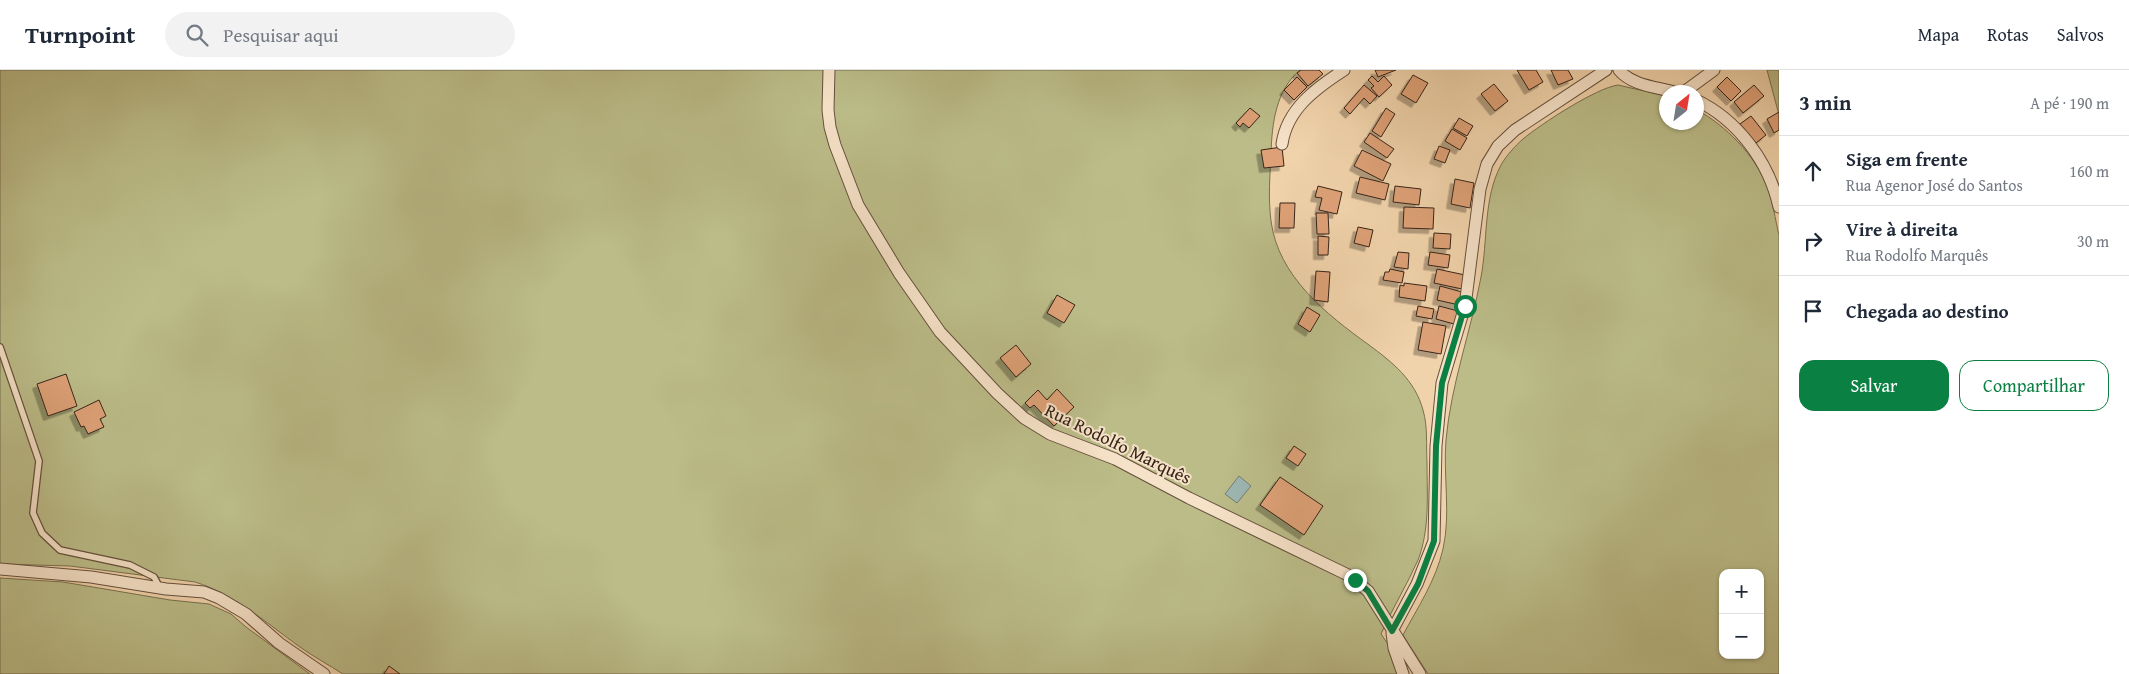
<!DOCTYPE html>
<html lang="pt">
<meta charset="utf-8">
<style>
:root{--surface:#fff;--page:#f2f2f3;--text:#1f2937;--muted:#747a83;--line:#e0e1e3;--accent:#0b8043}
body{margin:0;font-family:"Gentium Book Plus",serif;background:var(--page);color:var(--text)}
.controls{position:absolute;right:15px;bottom:15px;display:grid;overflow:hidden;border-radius:10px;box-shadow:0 1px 4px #0004}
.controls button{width:45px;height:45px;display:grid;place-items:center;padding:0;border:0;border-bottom:1px solid var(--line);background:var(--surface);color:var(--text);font:25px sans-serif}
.compass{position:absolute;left:1659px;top:15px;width:45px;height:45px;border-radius:50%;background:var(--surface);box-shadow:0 1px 4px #0004;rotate:30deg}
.stop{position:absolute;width:15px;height:15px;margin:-11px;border:4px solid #0b8043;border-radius:50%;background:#fff}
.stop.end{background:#0b8043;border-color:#fff;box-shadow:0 1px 5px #0008}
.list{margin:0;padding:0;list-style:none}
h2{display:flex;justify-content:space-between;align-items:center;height:65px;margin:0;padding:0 20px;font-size:21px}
h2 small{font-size:16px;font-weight:400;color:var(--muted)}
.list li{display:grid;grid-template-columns:32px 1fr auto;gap:15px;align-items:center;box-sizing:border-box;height:70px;padding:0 20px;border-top:1px solid var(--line)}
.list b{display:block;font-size:19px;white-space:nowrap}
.list p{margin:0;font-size:16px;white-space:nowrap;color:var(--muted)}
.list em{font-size:16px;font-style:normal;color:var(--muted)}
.actions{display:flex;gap:10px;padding:15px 20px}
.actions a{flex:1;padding:11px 0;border:1px solid var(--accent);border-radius:15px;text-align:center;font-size:18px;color:var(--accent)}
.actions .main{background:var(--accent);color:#fff}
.icon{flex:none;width:28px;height:28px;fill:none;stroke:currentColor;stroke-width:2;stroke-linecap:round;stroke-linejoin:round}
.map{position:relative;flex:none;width:1779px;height:604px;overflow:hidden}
header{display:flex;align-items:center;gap:30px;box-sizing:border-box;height:70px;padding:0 25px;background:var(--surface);border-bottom:1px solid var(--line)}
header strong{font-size:24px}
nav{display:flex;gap:28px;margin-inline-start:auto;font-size:18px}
.search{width:350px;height:45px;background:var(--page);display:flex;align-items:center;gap:12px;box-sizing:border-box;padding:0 18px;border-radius:28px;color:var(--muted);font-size:19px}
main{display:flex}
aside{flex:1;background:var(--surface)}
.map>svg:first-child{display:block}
.green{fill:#bbbc88;stroke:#797050;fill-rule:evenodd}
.water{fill:#9db6b2;stroke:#747c74}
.building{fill:#dea177;stroke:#372418;filter:url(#shadow)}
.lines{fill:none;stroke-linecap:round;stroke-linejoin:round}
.lane-casing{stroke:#66503d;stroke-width:8}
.street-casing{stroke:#66503d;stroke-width:13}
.lane{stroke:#f6e2c8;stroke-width:5.5}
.street{stroke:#f6e2c8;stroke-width:11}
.route{stroke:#0b8043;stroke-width:6}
.labels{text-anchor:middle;stroke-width:4;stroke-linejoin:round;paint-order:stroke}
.street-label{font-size:18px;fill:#372418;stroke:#f6e2c8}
</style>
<header>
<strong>Turnpoint</strong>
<div class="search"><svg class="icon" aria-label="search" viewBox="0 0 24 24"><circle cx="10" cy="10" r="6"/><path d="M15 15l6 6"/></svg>Pesquisar aqui</div>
<nav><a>Mapa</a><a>Rotas</a><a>Salvos</a></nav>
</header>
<main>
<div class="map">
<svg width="1779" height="604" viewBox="0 0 1779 604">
<defs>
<filter id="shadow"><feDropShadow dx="-4.5" dy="4.5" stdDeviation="0" flood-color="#0004"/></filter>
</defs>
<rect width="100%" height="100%" fill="#f1d3ab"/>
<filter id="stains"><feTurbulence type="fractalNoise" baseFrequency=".004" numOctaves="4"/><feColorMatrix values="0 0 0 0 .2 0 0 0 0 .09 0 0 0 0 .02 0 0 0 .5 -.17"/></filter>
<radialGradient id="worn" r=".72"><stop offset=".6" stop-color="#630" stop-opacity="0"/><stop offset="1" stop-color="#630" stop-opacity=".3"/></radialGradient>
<path class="green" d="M0,0H1300C1276,20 1272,53 1271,83C1270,105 1268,128 1271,151C1278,206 1326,244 1369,275C1392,292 1415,310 1423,340C1428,357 1426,375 1427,392C1427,425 1430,459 1418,490C1407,515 1392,539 1381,564L1409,604H343C329,595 314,587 300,577C266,553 236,525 195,512L70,496L0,494Z
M1767,0H1779V45Z
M1618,15L1666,26V52H1696L1697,40C1725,55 1755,85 1767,116C1773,131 1775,149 1779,165V604H1428L1403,565C1418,537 1436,510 1443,479C1451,444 1443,406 1446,370C1451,314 1471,261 1481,207C1488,170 1483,129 1501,95C1506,86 1515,76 1523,69C1541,54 1596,18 1618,15ZM1723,503H1760V585H1723Z
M0,508L63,512L170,530L209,534L231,544L246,557L310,604H0Z"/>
<path class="water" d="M1239,406L1251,416L1237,433L1225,424Z"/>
<path class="building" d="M1301,0H1319L1323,4L1308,16L1297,3Z
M1375,0H1396L1378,7Z
M1517,0H1536L1543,12L1529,20Z
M1551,0H1568L1573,9L1558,15Z
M1413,5L1428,13L1416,33L1401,24Z
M1372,6L1378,12L1384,6L1392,15L1379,27L1371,18L1374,16L1368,10Z
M1297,7L1307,17L1294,30L1284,20Z
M1727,7L1741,21L1731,31L1717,17Z
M1494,14L1508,31L1495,41L1481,24Z
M1364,15L1377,26L1370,34L1364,28L1350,44L1344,38Z
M1754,15L1764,26L1743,43L1734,32Z
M1250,38L1260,46L1249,58L1243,53L1240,57L1236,53Z
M1386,38L1395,44L1381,67L1372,61Z
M1779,42V60L1774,63L1767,49Z
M1751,46L1766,65L1756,73L1740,54Z
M1459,48L1473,56L1467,66L1453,58Z
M1452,59L1467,68L1460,80L1445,71Z
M1370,63L1394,79L1387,88L1364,72Z
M1439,76L1450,80L1445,93L1434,89Z
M1282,77L1284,96L1264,98L1261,80Z
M1362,80L1391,94L1383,111L1354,96Z
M1360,107L1389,114L1385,130L1356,123Z
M1455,109L1474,113L1470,138L1451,134Z
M1318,116L1342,122L1337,144L1319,140L1322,128L1315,127Z
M1395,116L1421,119L1419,135L1393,132Z
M1280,133H1295L1294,158H1279Z
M1404,137L1434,138L1433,159L1403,158Z
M1316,143H1328L1329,164H1317Z
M1358,157L1373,160L1369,177L1354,173Z
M1434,163L1451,164L1450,179L1433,178Z
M1318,166L1329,167L1328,185H1318Z
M1398,182L1409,183L1408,199L1394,197Z
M1430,182L1450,185L1448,198L1428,195Z
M1390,199L1404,202L1402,213L1383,210L1385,202H1389Z
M1437,199L1465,205L1462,219L1434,213Z
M1316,201L1330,202L1328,232L1314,230Z
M1404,213L1427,216L1425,231L1399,227L1400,215L1404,216Z
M1440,216L1462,222L1459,235L1437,230Z
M1057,225L1075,235L1064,253L1047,243Z
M1418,236L1434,239L1432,249L1416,246Z
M1439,236L1458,241L1454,254L1436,249Z
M1307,237L1320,245L1310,262L1298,254Z
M1423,252L1446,256L1441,284L1418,280Z
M1016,275L1031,294L1016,307L1000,288Z
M66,304L77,336L48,346L37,314Z
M1057,319L1074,337L1054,356L1034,335L1030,338L1025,333L1038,320L1047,330Z
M99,330L106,346L100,349L104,357L88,364L84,356L81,357L74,342Z
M1294,376L1306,384L1298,396L1286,388Z
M1280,407L1323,436L1304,465L1260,435Z
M389,596L400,604H384Z"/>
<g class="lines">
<defs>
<path id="lane" d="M0,277L39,391L33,443L42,463L60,480L130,495L154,507L160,518"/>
<path id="street" d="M829,0L828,40L830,57L835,75L858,135L899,203L940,262L997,323L1024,348L1050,364L1115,389L1189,428L1348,505L1368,521L1420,604
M1619,0C1631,15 1656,17 1674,22
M1684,22L1714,0
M1696,30C1738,50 1769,92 1779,137
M1282,74C1287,39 1316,18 1344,0
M0,499L91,507L166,519L204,522L219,528L246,544L279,573L324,604
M1392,561L1417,514L1434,471L1436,376L1442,313L1465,236L1480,119L1487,94L1498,76L1515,60L1606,0
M1392,563L1394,578L1403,604"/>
</defs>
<use href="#lane" class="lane-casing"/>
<use href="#street" class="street-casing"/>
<use href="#lane" class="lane"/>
<use href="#street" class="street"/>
</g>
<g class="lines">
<path class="route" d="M1355,510L1368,521L1392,561L1418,514L1434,471L1436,376L1442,313L1465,236"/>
</g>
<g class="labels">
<g class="street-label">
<text transform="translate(1118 374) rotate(26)" y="6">Rua Rodolfo Marquês</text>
</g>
</g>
<rect width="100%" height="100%" filter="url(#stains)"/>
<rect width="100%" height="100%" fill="url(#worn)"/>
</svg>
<div class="controls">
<button>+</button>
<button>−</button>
</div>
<svg class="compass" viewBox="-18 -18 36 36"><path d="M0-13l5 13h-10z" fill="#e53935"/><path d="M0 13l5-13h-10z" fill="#747a83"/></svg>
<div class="stop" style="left:1465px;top:236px"></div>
<div class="stop end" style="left:1355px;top:510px"></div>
</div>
<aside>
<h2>3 min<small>A pé · 190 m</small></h2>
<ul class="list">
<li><svg class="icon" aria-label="ahead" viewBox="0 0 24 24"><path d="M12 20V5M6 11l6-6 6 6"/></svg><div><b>Siga em frente</b><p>Rua Agenor José do Santos</p></div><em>160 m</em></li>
<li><svg class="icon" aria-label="right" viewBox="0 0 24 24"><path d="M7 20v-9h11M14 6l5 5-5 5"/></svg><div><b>Vire à direita</b><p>Rua Rodolfo Marquês</p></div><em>30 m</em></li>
<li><svg class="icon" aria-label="arrive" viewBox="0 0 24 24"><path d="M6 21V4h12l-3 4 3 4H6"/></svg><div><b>Chegada ao destino</b></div></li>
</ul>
<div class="actions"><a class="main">Salvar</a><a>Compartilhar</a></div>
</aside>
</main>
